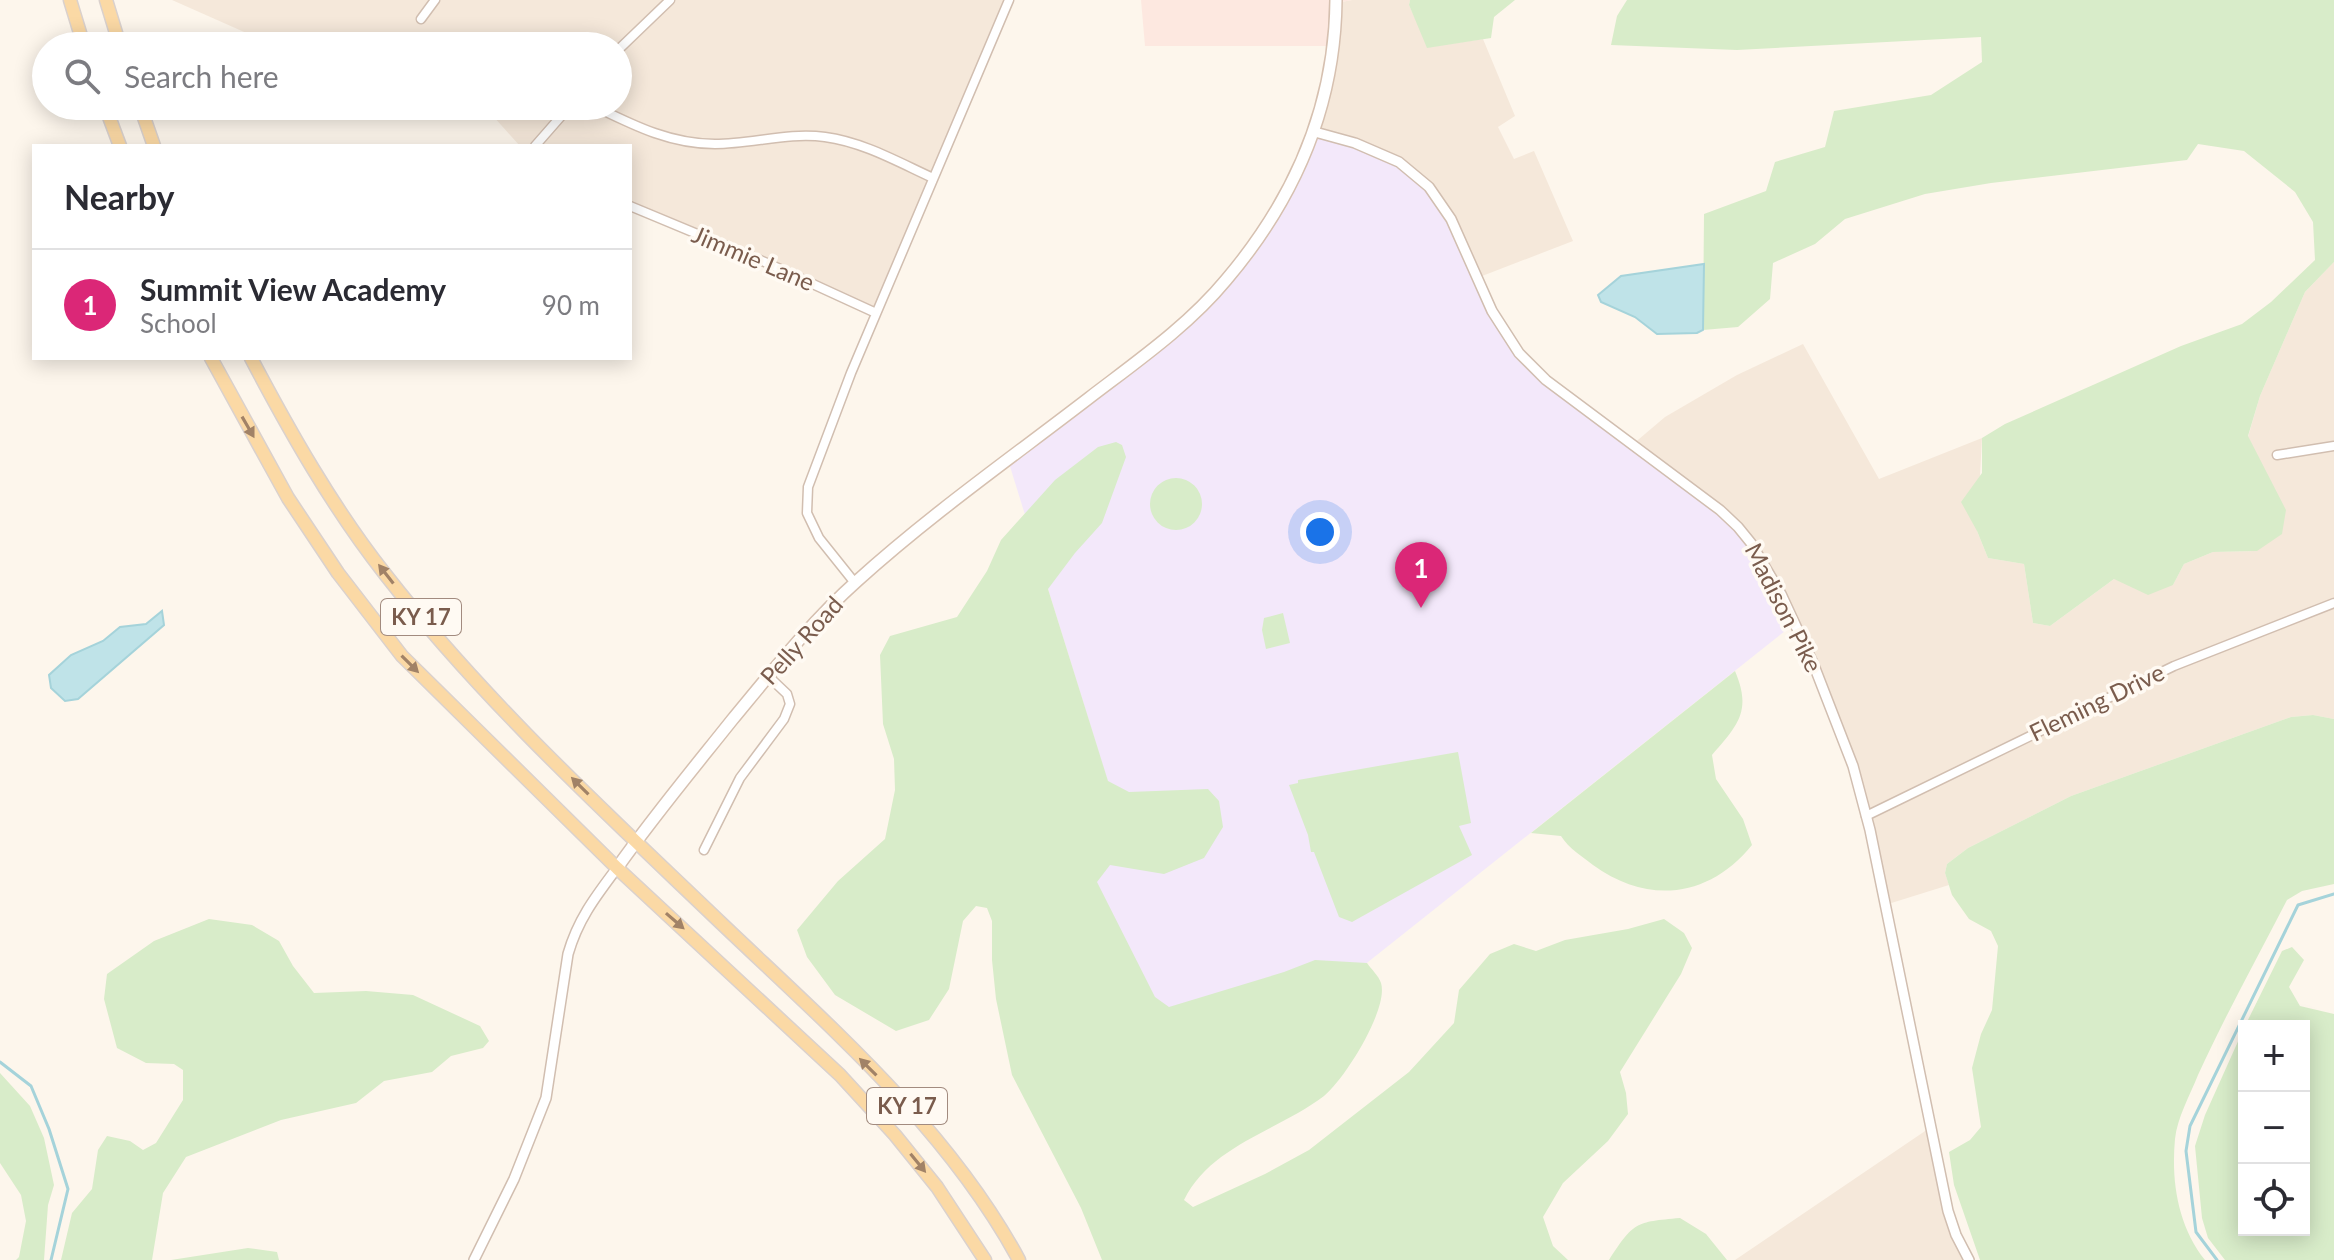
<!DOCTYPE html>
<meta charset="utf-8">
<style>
:root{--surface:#fff;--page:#f7f7f7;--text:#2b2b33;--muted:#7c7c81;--line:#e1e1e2;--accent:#db2777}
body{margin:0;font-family:Lato,sans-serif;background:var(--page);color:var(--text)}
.controls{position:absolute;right:24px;bottom:24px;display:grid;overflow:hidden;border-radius:0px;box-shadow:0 4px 20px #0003}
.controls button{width:72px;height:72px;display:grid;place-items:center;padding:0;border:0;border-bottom:2px solid var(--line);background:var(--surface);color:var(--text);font:40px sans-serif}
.you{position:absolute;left:1320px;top:532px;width:28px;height:28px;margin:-20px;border:6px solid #fff;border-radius:50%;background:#1a73e8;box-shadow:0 0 0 12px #1a73e833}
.badge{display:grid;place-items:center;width:52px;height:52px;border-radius:50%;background:var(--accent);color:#fff;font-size:26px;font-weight:700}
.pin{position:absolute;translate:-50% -66px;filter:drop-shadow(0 2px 4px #0008)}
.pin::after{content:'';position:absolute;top:42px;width:28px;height:24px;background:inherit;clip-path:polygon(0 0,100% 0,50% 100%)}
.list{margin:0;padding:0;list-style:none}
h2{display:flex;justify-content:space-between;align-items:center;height:104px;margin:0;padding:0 32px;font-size:34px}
h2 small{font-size:26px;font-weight:400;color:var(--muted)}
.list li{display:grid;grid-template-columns:52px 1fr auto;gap:24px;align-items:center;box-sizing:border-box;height:112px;padding:0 32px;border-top:2px solid var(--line)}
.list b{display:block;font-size:30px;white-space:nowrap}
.list p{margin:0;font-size:26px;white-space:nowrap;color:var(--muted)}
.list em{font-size:26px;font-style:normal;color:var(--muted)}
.icon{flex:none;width:44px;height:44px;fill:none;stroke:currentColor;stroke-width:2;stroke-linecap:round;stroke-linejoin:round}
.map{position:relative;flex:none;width:2334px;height:1260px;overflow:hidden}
.search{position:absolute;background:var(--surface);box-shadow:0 4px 20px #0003;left:32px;top:32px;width:600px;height:88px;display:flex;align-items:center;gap:20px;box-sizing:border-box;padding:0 28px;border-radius:44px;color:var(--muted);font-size:30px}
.panel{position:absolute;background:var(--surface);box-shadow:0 4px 20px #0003;left:32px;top:144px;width:600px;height:216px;border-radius:0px}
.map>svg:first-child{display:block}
.residential{fill:#f5e8da}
.commercial{fill:#fde8e0}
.education{fill:#f3e8fa}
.green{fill:#d8ecc9}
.water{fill:#bfe3e8;stroke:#a5d3da;stroke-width:2}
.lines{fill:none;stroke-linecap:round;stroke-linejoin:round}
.stream{stroke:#a5d3da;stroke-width:3}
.minor-casing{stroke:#d1beb0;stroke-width:11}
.tertiary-casing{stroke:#d1beb0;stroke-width:12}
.secondary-casing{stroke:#d6c0b0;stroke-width:14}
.primary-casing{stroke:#dad1cd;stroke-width:15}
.minor{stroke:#fff;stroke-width:8}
.tertiary{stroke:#fff;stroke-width:9}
.secondary{stroke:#fff;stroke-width:11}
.primary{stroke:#fbd9a5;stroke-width:12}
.oneway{fill:#a18267}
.labels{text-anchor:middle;stroke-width:7;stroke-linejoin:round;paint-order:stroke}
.shield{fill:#fffaf3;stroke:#a28b7f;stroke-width:2}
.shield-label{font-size:22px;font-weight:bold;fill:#7a5c4d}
.street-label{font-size:24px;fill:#7a5c4d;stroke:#fffaf3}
</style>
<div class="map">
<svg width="2334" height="1260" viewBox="0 0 2334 1260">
<rect width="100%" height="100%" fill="#fdf6ec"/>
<path class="residential" d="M172,0H1009L876,313L630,206V146H520L484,106H618V46H276Z
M1352,0H1410L1409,5L1428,47L1483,39L1515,116L1498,127L1514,159L1534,151L1573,241L1477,278L1315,132L1336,3Z
M2334,262V719L2313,715L2291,717L2071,796L1968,848L1947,864L1945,873L1949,885L1885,905L1853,766L1781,594L1632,445L1665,417L1737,375L1803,344L1879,479L1982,438L1977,531L1988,558L2024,564L2033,623L2050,626L2114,579L2173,585L2184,564L2213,552L2257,551L2264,470L2248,437L2260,396L2305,292Z
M1931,1127L1948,1211L1969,1260H1735Z"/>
<path class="commercial" d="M1141,0H1352L1336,3L1334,46H1145Z"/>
<path class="education" d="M1315,132L1399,162L1444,206L1492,311L1519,353L1738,527L1795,623L1193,1101L1080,874L1124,834L1008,460L1188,318L1271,221Z"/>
<path class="green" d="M1410,0H1515L1494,17L1491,38L1427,48L1409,5Z
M1627,0H2334V262L2305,292L2260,396L2248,436L2286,510L2282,534L2257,551L2213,552L2184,564L2173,585L2148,595L2114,579L2050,626L2033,623L2024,564L1988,558L1977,531L1961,502L1982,473V438L2005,424L2181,346L2242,324L2271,302L2315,260L2313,222L2295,192L2244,151L2198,144L2187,160L1991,183L1925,194L1845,219L1815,244L1773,263L1770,299L1738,327L1703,330L1704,214L1766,191L1775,162L1825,147L1834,111L1931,95L1982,62L1981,37L1737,50L1611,45L1617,16Z
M1116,442L1122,445L1126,457L1102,523L1075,553L1048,589L1108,781L1129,792L1208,789L1219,801L1223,827L1204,858L1164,874L1110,865L1097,882L1155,997L1169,1007L1284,972L1315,960L1367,963C1371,969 1379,976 1381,983C1389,1009 1344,1080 1324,1096C1278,1131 1211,1145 1184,1200L1193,1207L1265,1174L1309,1150L1409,1072L1454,1023L1459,990L1490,954L1514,944L1536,951L1565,940L1628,929L1664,919L1684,933L1692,948L1681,974L1620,1072L1626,1093L1628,1114L1608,1141L1563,1183L1543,1217L1553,1246L1568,1260H1102L1081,1208L1012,1075L996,999L992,960V921L987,908L976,906L963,921L949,989L929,1020L896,1031L835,995L807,957L797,930L838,881L885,839L895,790L894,759L883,724L880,655L890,636L957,617L987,571L1001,540L1055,480L1098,447Z
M1150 504a26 26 0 1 1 52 0a26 26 0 1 1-52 0Z
M1283,613L1290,643L1266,649L1262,630L1264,618Z
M1735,671C1752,711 1738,725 1712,755L1716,779L1743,819L1752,845C1709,898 1648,905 1593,865C1582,856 1569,849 1561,836L1531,833Z
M2313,715L2334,719V884L2302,891L2287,900C2257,958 2225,1016 2198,1075C2190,1095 2177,1118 2175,1139C2171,1182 2178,1226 2205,1260H1980L1954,1185L1949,1152L1970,1140L1981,1127L1972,1068L1981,1034L1992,1010L1998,946L1991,931L1969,919L1952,895L1945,873L1947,864L1968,848L2071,796L2291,717Z
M1458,752L1471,823L1459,826L1472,855L1352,922L1339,917L1314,852H1311L1308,835L1289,785L1298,783V780Z
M209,919L252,925L279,941L293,966L314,993L366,991L413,995L480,1026L489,1041L483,1048L451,1056L432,1072L384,1081L356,1103L281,1120L186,1157L163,1193L152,1260H61L72,1213L92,1189L98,1150L107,1136L130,1141L143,1150L156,1143L183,1100V1070L174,1064L146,1063L117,1048L104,999L107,974L154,941Z
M2292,947L2304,960L2289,987L2300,1006L2334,1014V1260H2225L2208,1238L2202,1218L2195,1146L2205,1115L2244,1028V1230H2304V1026H2245L2282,951Z
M0,1073L30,1106L44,1138L54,1185L48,1205L44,1260H16L19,1257L26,1221L21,1195L0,1163Z
M1680,1218L1706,1234L1727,1260H1609C1634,1222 1635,1222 1680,1218Z
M248,1248L277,1252L279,1260H171Z"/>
<path class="water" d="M1704,264L1703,330L1697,333L1657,334L1635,317L1601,302L1598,295L1621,276Z
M162,611L164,625L78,699L65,701L51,688L49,675L71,655L103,641L120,627L146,624Z"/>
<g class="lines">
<path class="stream" d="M0,1062L31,1086L49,1129L68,1189L51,1260
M2217,1260L2196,1232L2186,1151L2190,1126L2298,905L2334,894"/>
<defs>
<path id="minor" d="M421,19L435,0
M618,50L670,0
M594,106C633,125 670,144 715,144C752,144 788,132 825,137C863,142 898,162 933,178
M535,146L570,106
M630,206L767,263L876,313
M2277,455L2334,446
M855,583L819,538L807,513L808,487L851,373L1009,0
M1866,816L2174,666L2334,603
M704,850L740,778L784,719L790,704L787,694L768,676"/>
<path id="tertiary" d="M1315,132L1355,143L1399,162L1429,187L1451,219L1492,311L1519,353L1546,380L1720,510L1738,527L1751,543L1781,594L1813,663L1853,766L1870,830L1948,1211L1956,1235L1969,1260
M474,1260L514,1179L546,1098L568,954C578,919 596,896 617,868"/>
<path id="secondary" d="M617,868C653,817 693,769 732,720C771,673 811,622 857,581C930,515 1011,458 1089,398C1136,362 1188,326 1226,280C1294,200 1335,106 1336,0"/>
<path id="primary" d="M70,0L84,46
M106,0L120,46
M105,106L120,146
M140,106L154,146
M211,358L288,498L338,573L402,656L617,868L840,1075L895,1135L937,1187L985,1260
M251,358C290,432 333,508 385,574C484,701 604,811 720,922C828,1025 947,1127 1019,1260"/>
</defs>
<use href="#minor" class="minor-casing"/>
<use href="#tertiary" class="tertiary-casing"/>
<use href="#secondary" class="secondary-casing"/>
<use href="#primary" class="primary-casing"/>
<use href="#minor" class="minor"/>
<use href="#tertiary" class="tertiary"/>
<use href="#secondary" class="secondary"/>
<use href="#primary" class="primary"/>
</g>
<defs><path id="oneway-solid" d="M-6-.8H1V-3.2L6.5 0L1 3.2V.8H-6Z" transform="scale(2)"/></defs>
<g class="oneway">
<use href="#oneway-solid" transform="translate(248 427) rotate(60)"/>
<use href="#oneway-solid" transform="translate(386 574) rotate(-128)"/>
<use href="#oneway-solid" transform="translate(410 664) rotate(45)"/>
<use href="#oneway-solid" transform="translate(580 786) rotate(-135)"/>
<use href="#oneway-solid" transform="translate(675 921) rotate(41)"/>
<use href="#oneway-solid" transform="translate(868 1067) rotate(-135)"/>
<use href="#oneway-solid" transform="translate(918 1163) rotate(51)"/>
</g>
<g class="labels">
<g class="shield">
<rect x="381" y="599" width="80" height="36" rx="6"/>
<rect x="867" y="1088" width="80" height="36" rx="6"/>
</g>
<g class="shield-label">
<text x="421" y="625">KY 17</text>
<text x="907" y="1114">KY 17</text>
</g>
<g class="street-label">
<text transform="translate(753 259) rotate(23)" y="8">Jimmie Lane</text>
<text transform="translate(1783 608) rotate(63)" y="8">Madison Pike</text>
<text transform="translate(802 641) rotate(-48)" y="8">Pelly Road</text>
<text transform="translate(2097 703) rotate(-26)" y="8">Fleming Drive</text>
</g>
</g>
</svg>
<div class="controls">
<button>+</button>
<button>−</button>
<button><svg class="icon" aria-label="locate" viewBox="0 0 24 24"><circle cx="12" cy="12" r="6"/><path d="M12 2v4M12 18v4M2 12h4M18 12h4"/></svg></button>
</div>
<div class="you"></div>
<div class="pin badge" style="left:1421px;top:608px">1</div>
<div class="search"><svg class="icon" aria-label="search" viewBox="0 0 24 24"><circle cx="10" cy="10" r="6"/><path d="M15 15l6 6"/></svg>Search here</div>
<section class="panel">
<h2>Nearby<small></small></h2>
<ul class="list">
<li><span class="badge">1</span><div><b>Summit View Academy</b><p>School</p></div><em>90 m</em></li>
</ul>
</section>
</div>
